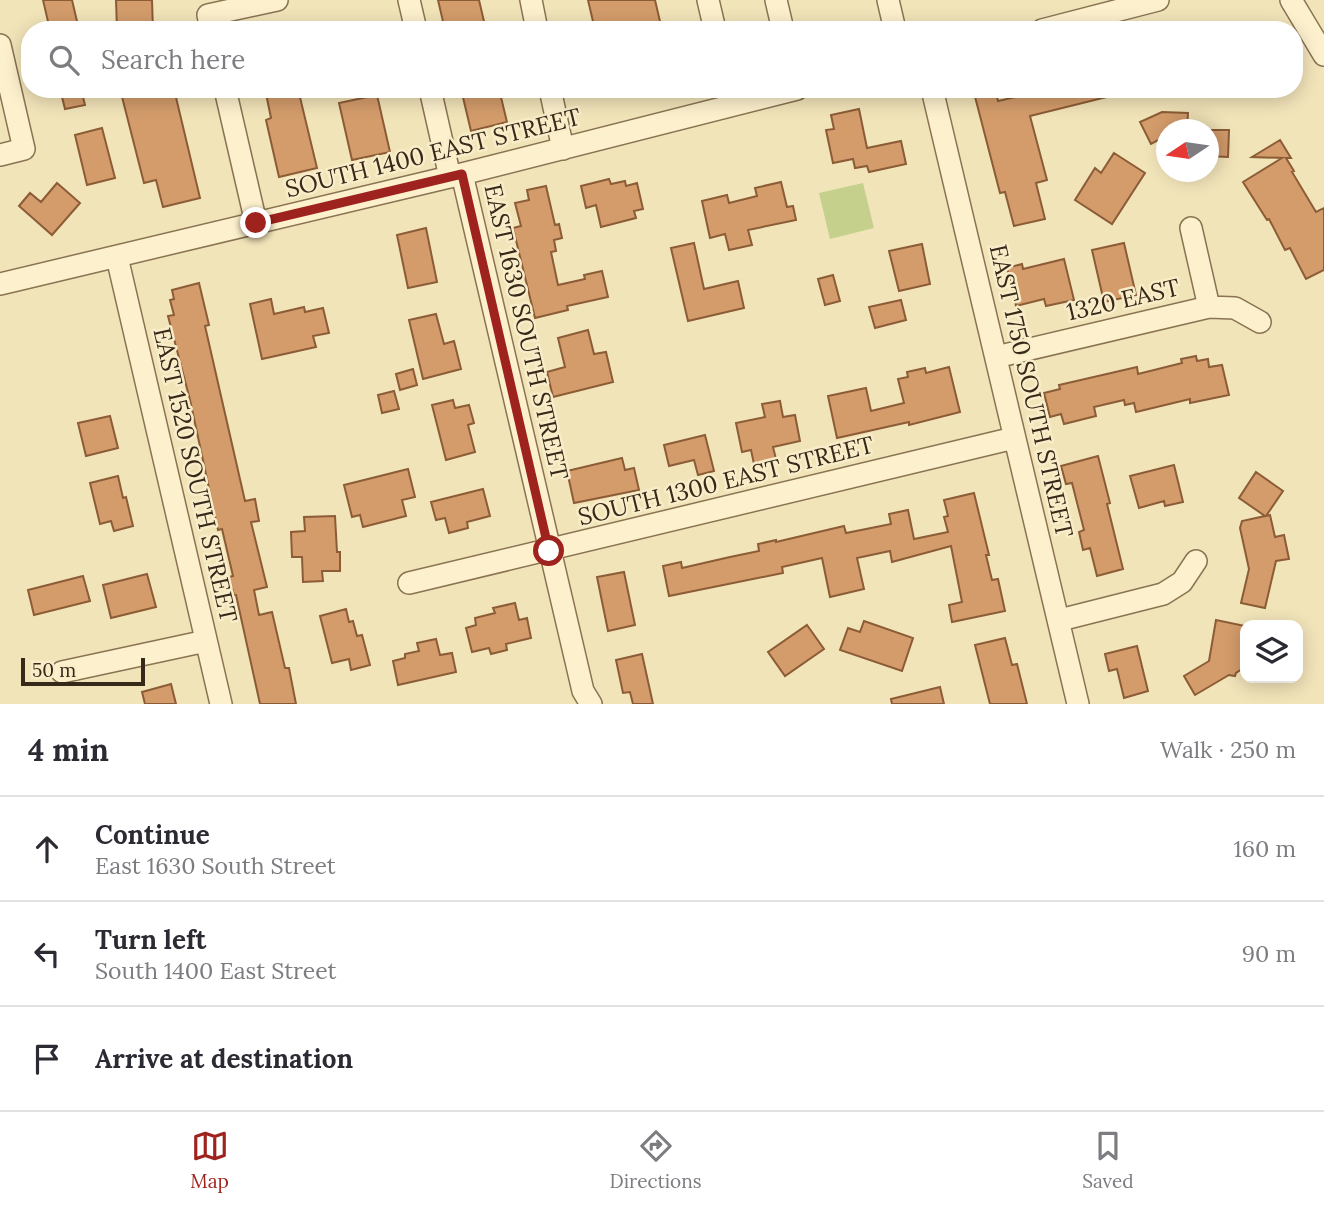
<!DOCTYPE html>
<meta charset="utf-8">
<style>
:root{--surface:#fff;--page:#f2f2f3;--text:#2b2b33;--muted:#7c7c81;--line:#e1e1e2;--accent:#9e221d}
body{margin:0;font-family:Lora,serif;background:var(--page);color:var(--text)}
.controls{position:absolute;right:21px;bottom:21px;display:grid;overflow:hidden;border-radius:14px;box-shadow:0 4px 18px #0003}
.controls button{width:63px;height:63px;display:grid;place-items:center;padding:0;border:0;border-bottom:2px solid var(--line);background:var(--surface);color:var(--text);font:35px sans-serif}
.compass{position:absolute;left:1156px;top:119px;width:63px;height:63px;border-radius:50%;background:var(--surface);box-shadow:0 4px 18px #0003;rotate:257deg}
.scale{position:absolute;left:21px;bottom:18px;width:124px;box-sizing:border-box;padding-left:7px;border:4px solid #372919;border-top:0;font-size:19px;line-height:24px;white-space:nowrap;color:#372919;-webkit-text-stroke:5px #f9edc9;paint-order:stroke}
.stop{position:absolute;width:21px;height:21px;margin:-16px;border:5px solid #9e221d;border-radius:50%;background:#fff}
.stop.end{background:#9e221d;border-color:#fff;box-shadow:0 2px 7px #0008}
.list{margin:0;padding:0;list-style:none}
h2{display:flex;justify-content:space-between;align-items:center;height:91px;margin:0;padding:0 28px;font-size:30px}
h2 small{font-size:23px;font-weight:400;color:var(--muted)}
.list li{display:grid;grid-template-columns:46px 1fr auto;gap:21px;align-items:center;box-sizing:border-box;height:105px;padding:0 28px;border-top:2px solid var(--line)}
.list b{display:block;font-size:26px;white-space:nowrap}
.list p{margin:0;font-size:23px;white-space:nowrap;color:var(--muted)}
.list em{font-size:23px;font-style:normal;color:var(--muted)}
.icon{flex:none;width:38px;height:38px;fill:none;stroke:currentColor;stroke-width:2;stroke-linecap:round;stroke-linejoin:round}
.map{position:relative;flex:none;width:1324px;height:704px;overflow:hidden}
.search{position:absolute;background:var(--surface);box-shadow:0 4px 18px #0003;left:21px;right:21px;top:21px;height:77px;display:flex;align-items:center;gap:18px;box-sizing:border-box;padding:0 24px;border-radius:28px;color:var(--muted);font-size:26px}
.sheet{height:406px;background:var(--surface)}
nav{display:flex;justify-content:space-around;align-items:center;box-sizing:border-box;height:98px;border-top:2px solid var(--line);background:var(--surface);font-size:19px;color:var(--muted)}
nav a{display:grid;justify-items:center;gap:4px}
nav .on{color:var(--accent)}
.map>svg:first-child{display:block}
.green{fill:#c5d08d}
.building{fill:#d49c6b;stroke:#8b5c36;stroke-width:2}
.lines{fill:none;stroke-linecap:round;stroke-linejoin:round}
.minor-casing{stroke:#8a7352;stroke-width:24}
.minor{stroke:#fcf0cd;stroke-width:21}
.route{stroke:#9e221d;stroke-width:9}
.labels{text-anchor:middle;stroke-width:5;stroke-linejoin:round;paint-order:stroke}
.street-label{font-size:24px;fill:#372919;stroke:#f9edc9}
</style>
<div class="map">
<svg width="1324" height="704" viewBox="0 0 1324 704">
<rect width="100%" height="100%" fill="#f2e4b9"/>
<path class="green" d="M863,183L874,228L830,239L819,193Z"/>
<path class="building" d="M43,0H72L79,30H50Z
M116,0H152L153,30H117Z
M438,0H479L486,30H445Z
M588,0H655L662,30H595Z
M60,89H81L85,105L65,109Z
M120,89H174L200,198L163,207L156,180L144,183Z
M265,89H298L317,168L279,177L266,120L271,118Z
M461,89H499L507,122L471,131Z
M973,89H995L998,101L1052,89H1115V95L1030,116L1047,180L1036,183L1045,219L1014,226L1005,192L1000,193Z
M377,95L390,152L352,160L339,103Z
M859,109L867,148L901,141L906,164L869,172L867,166L855,168L853,159L833,163L826,130L834,129L831,115Z
M1162,112L1188,113L1187,130H1166V136L1151,144L1140,122Z
M102,128L115,178L87,185L75,135Z
M1208,130H1229L1228,157L1208,156Z
M1280,140L1291,158H1286L1294,171L1292,172L1316,212L1324,208V270L1306,279L1290,248L1285,250L1269,219L1267,220L1243,182L1282,158L1252,157Z
M1114,153L1145,173L1112,224L1075,200L1095,168L1101,173Z
M609,179L611,184L625,181L626,186L637,183L643,209L634,211L636,218L601,227L596,205L586,208L581,186Z
M781,182L787,207L793,206L796,220L748,230L752,245L729,250L725,234L710,238L702,201L727,195L729,203L757,196L755,188Z
M57,183L80,203L52,235L19,206L30,193L41,202Z
M546,186L555,225L559,224L562,238L554,240L556,251L551,252L558,285L585,279L584,275L602,271L608,297L567,306L568,310L535,318L513,228L521,226L515,203L529,200L527,190Z
M426,228L437,282L408,288L397,235Z
M694,243L704,289L738,281L744,308L688,321L671,248Z
M1124,243L1136,295L1104,302L1092,250Z
M922,244L930,284L899,291L889,251Z
M1064,259L1074,300L1046,306L1044,299L1016,306L1007,268L1022,264L1023,269Z
M833,275L840,301L825,305L818,279Z
M199,283L209,325L205,326L245,501L255,499L259,521L251,522L267,587L254,590L259,615L272,612L285,668H289L296,704H260L236,595H234L229,577L233,576L222,529L218,530L190,400L168,316L174,315L170,300L174,299L172,290Z
M271,299L274,314L304,307L305,312L323,308L329,333L313,336L316,347L262,359L250,304Z
M901,300L906,320L875,328L869,307Z
M436,314L444,344L454,341L461,369L423,379L409,320Z
M588,330L594,354L606,352L613,382L553,397L547,372L565,367L558,338Z
M1196,356L1197,361L1208,359L1209,367L1222,365L1229,395L1190,403V399L1136,412L1134,403L1125,405L1124,400L1094,407L1096,416L1064,424L1061,414L1050,417L1044,393L1060,389L1059,385L1137,367L1138,374L1182,363L1181,359Z
M949,367L960,412L909,425V422L837,438L828,396L866,388L871,411L904,403L898,379L908,377L907,372L925,368L926,373Z
M413,369L417,385L400,390L396,374Z
M394,391L399,409L382,413L378,395Z
M453,400L455,408L469,405L474,423L468,425L475,452L446,460L432,405Z
M780,401L783,417L795,415L800,441L773,447L776,459L754,464L751,450L742,452L736,423L765,417L762,404Z
M110,416L118,448L86,456L78,423Z
M705,435L714,471L698,475L694,460L669,466L664,445Z
M1098,456L1110,503L1107,504L1123,569L1097,576L1090,548L1083,550L1079,532L1084,530L1072,483L1066,484L1061,466Z
M622,458L625,470L634,468L639,490L574,503L567,471Z
M1174,465L1183,502L1165,506L1164,501L1139,508L1130,476Z
M408,469L415,497L402,500L406,516L363,527L360,515L352,517L344,485Z
M1256,472L1283,491L1266,516L1270,515L1275,537L1284,535L1289,559L1276,561L1265,608L1241,603L1249,569L1240,528L1242,521L1265,516L1239,498Z
M118,476L123,498L126,497L133,526L114,531L111,521L100,524L90,483Z
M483,489L490,516L467,522L468,528L449,533L445,518L436,520L431,502Z
M974,493L989,555H986L992,580L998,579L1005,611L952,622L949,605L962,602L951,546L892,562L890,551L857,558L864,589L830,597L822,558L782,567L783,573L669,596L663,566L681,562L682,568L730,557L759,551L758,544L776,540V542L844,526L846,533L891,524L889,514L908,510L914,539L948,532L944,517L948,516L944,500Z
M335,516L337,552H340V571H322L323,581L303,582L302,557H292L291,532L305,531L304,517Z
M624,572L635,625L608,631L597,577Z
M147,574L156,607L111,618L103,585Z
M83,576L90,601L34,615L28,590Z
M515,603L519,620L527,618L531,638L506,644L507,650L491,654L489,648L472,652L466,628L476,625L475,618L495,613L493,608Z
M346,609L349,622L353,621L357,636L362,635L370,665L351,670L349,659L332,663L320,616Z
M1216,620L1245,626V667L1236,673L1235,676L1229,675L1195,695L1184,676L1209,661Z
M864,621L913,638L902,671L840,650L848,628L860,632Z
M807,625L824,649L785,676L768,652Z
M1005,638L1012,665L1017,664L1027,704H990L975,645Z
M436,639L440,655L452,653L456,672L398,685L393,661L405,658V654L419,651L417,643Z
M1137,646L1148,691L1124,698L1117,669L1109,671L1105,654Z
M642,654L653,704H633L630,692L623,693L616,660Z
M171,684L176,704H145L142,692Z
M940,687L944,704H892L891,699Z"/>
<g class="lines">
<defs>
<path id="minor" d="M409,0L416,30
M531,0L537,30
M708,0L715,30
M776,0L783,30
M888,0L895,30
M1291,0L1324,55
M211,30L208,15L277,0
M1042,30L1158,0
M0,45L24,149L0,155
M225,89L256,223
M430,89L450,177
M550,89L563,149
M932,89L1078,704
M462,174L583,691L591,704
M1191,228L1209,307
M117,257L221,704
M0,284L462,174L797,89
M996,357L1209,307L1235,308L1260,322
M409,583L1014,438
M1060,620L1163,594L1182,582L1196,561
M62,672L206,641"/>
</defs>
<use href="#minor" class="minor-casing"/>
<use href="#minor" class="minor"/>
</g>
<g class="lines">
<path class="route" d="M256,223L462,174L549,551"/>
</g>
<g class="labels">
<g class="street-label">
<text transform="translate(433 153) rotate(-14)" y="8">SOUTH 1400 EAST STREET</text>
<text transform="translate(1123 300) rotate(-13)" y="8">1320 EAST</text>
<text transform="translate(526 332) rotate(77)" y="8">EAST 1630 SOUTH STREET</text>
<text transform="translate(1031 391) rotate(77)" y="8">EAST 1750 SOUTH STREET</text>
<text transform="translate(195 475) rotate(77)" y="8">EAST 1520 SOUTH STREET</text>
<text transform="translate(726 481) rotate(-14)" y="8">SOUTH 1300 EAST STREET</text>
</g>
</g>
</svg>
<div class="controls">
<button><svg class="icon" aria-label="layers" viewBox="0 0 24 24"><path d="M12 4l9 5-9 5-9-5zM3 14l9 5 9-5"/></svg></button>
</div>
<svg class="compass" viewBox="-18 -18 36 36"><path d="M0-13l5 13h-10z" fill="#e53935"/><path d="M0 13l5-13h-10z" fill="#7c7c81"/></svg>
<div class="scale">50 m</div>
<div class="stop" style="left:549px;top:551px"></div>
<div class="stop end" style="left:256px;top:223px"></div>
<div class="search"><svg class="icon" aria-label="search" viewBox="0 0 24 24"><circle cx="10" cy="10" r="6"/><path d="M15 15l6 6"/></svg>Search here</div>
</div>
<section class="sheet">
<h2>4 min<small>Walk · 250 m</small></h2>
<ul class="list">
<li><svg class="icon" aria-label="ahead" viewBox="0 0 24 24"><path d="M12 20V5M6 11l6-6 6 6"/></svg><div><b>Continue</b><p>East 1630 South Street</p></div><em>160 m</em></li>
<li><svg class="icon" aria-label="left" viewBox="0 0 24 24"><path d="M17 20v-9H6M10 6l-5 5 5 5"/></svg><div><b>Turn left</b><p>South 1400 East Street</p></div><em>90 m</em></li>
<li><svg class="icon" aria-label="arrive" viewBox="0 0 24 24"><path d="M6 21V4h12l-3 4 3 4H6"/></svg><div><b>Arrive at destination</b></div></li>
</ul>
</section>
<nav>
<a class="on"><svg class="icon" aria-label="map" viewBox="0 0 24 24"><path d="M3 6l6-2 6 2 6-2v14l-6 2-6-2-6 2zM9 4v14M15 6v14"/></svg>Map</a>
<a><svg class="icon" aria-label="directions" viewBox="0 0 24 24"><path d="M12 3l9 9-9 9-9-9zM9 14v-3h6M13 9l2 2-2 2"/></svg>Directions</a>
<a><svg class="icon" aria-label="saved" viewBox="0 0 24 24"><path d="M7 4h10v16l-5-4-5 4z"/></svg>Saved</a>
</nav>
